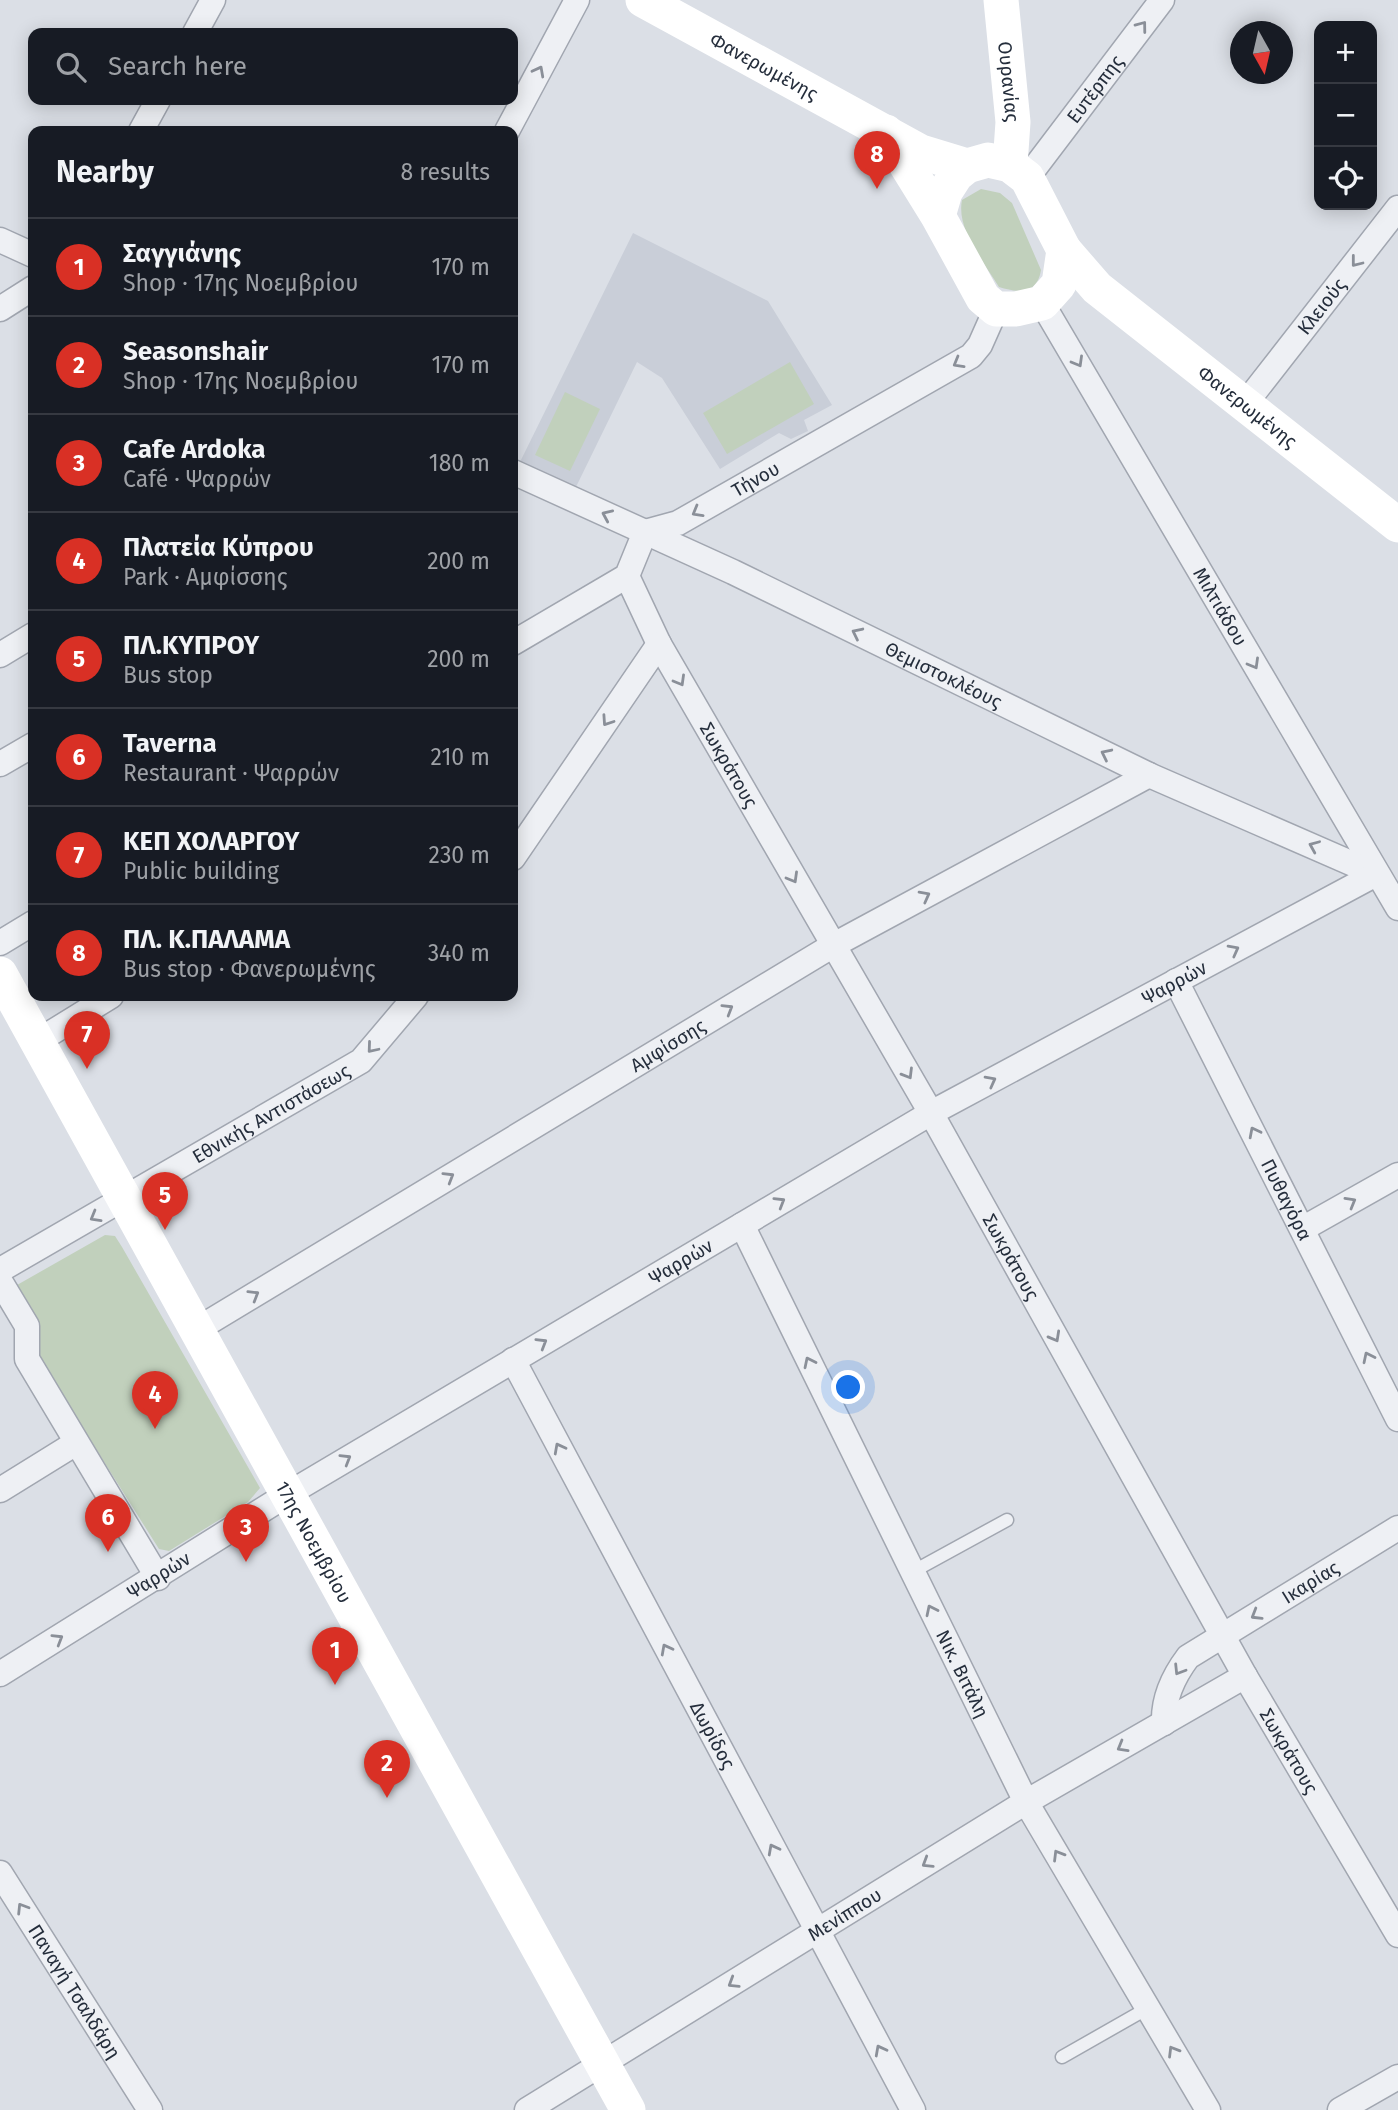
<!DOCTYPE html>
<meta charset="utf-8">
<style>
:root{--surface:#171b24;--page:#242831;--text:#f1f3f6;--muted:#9ea1a6;--line:#363941;--accent:#d93025}
body{margin:0;font-family:"Fira Sans",sans-serif;background:var(--page);color:var(--text)}
.controls{position:absolute;right:21px;top:21px;display:grid;overflow:hidden;border-radius:14px;box-shadow:0 4px 18px #0003}
.controls button{width:63px;height:63px;display:grid;place-items:center;padding:0;border:0;border-bottom:2px solid var(--line);background:var(--surface);color:var(--text);font:35px sans-serif}
.compass{position:absolute;left:1230px;top:21px;width:63px;height:63px;border-radius:50%;background:var(--surface);box-shadow:0 4px 18px #0003;rotate:172deg}
.you{position:absolute;left:849px;top:1388px;width:24px;height:24px;margin:-18px;border:5px solid #fff;border-radius:50%;background:#1a73e8;box-shadow:0 0 0 10px #1a73e833}
.badge{display:grid;place-items:center;width:46px;height:46px;border-radius:50%;background:var(--accent);color:#fff;font-size:23px;font-weight:700}
.pin{position:absolute;translate:-50% -58px;filter:drop-shadow(0 2px 4px #0008)}
.pin::after{content:'';position:absolute;top:37px;width:24px;height:21px;background:inherit;clip-path:polygon(0 0,100% 0,50% 100%)}
.list{margin:0;padding:0;list-style:none}
h2{display:flex;justify-content:space-between;align-items:center;height:91px;margin:0;padding:0 28px;font-size:30px}
h2 small{font-size:23px;font-weight:400;color:var(--muted)}
.list li{display:grid;grid-template-columns:46px 1fr auto;gap:21px;align-items:center;box-sizing:border-box;height:98px;padding:0 28px;border-top:2px solid var(--line)}
.list b{display:block;font-size:26px;white-space:nowrap}
.list p{margin:0;font-size:23px;white-space:nowrap;color:var(--muted)}
.list em{font-size:23px;font-style:normal;color:var(--muted)}
.icon{flex:none;width:38px;height:38px;fill:none;stroke:currentColor;stroke-width:2;stroke-linecap:round;stroke-linejoin:round}
.map{position:relative;flex:none;width:1398px;height:2110px;overflow:hidden}
.search{position:absolute;background:var(--surface);box-shadow:0 4px 18px #0003;left:28px;top:28px;width:490px;height:77px;display:flex;align-items:center;gap:18px;box-sizing:border-box;padding:0 24px;border-radius:14px;color:var(--muted);font-size:26px}
.panel{position:absolute;background:var(--surface);box-shadow:0 4px 18px #0003;left:28px;top:126px;width:490px;height:875px;border-radius:14px}
.map>svg:first-child{display:block}
.built{fill:#c9ced8}
.green{fill:#c1d0bc}
.lines{fill:none;stroke-linecap:round;stroke-linejoin:round}
.lane-casing{stroke:#a1a6b0;stroke-width:15}
.street-casing{stroke:#a1a6b0;stroke-width:27}
.lane{stroke:#eef0f4;stroke-width:12}
.street{stroke:#eef0f4;stroke-width:24}
.secondary{stroke:#fff;stroke-width:35}
.oneway{stroke:#8a8f98}
.labels{text-anchor:middle;stroke-width:5;stroke-linejoin:round;paint-order:stroke}
.street-label{font-size:19px;fill:#252e3c;stroke:#eaeef4}
</style>
<div class="map">
<svg width="1398" height="2110" viewBox="0 0 1398 2110">
<rect width="100%" height="100%" fill="#dbdfe6"/>
<path class="built" d="M633,233L768,301L832,405L804,420L808,431L791,439L779,433L720,469L662,378L637,362L575,489L519,464Z"/>
<path class="green" d="M981,189L1000,193L1012,203L1041,270C1037,295 1019,293 999,287C984,262 956,230 962,200Z
M790,362L814,404L727,454L703,413Z
M565,392L600,409L570,471L535,455Z
M105,1235L115,1236L122,1247L260,1488L248,1502L169,1551L159,1549L34,1351L10,1289Z"/>
<g class="lines">
<defs>
<path id="lane" d="M912,1572L1007,1520
M1062,2057L1148,2008"/>
<g id="street">
<path d="M195,33L213,0"/>
<path d="M141,131L158,100"/>
<path d="M507,131L577,0"/>
<path id="s1" d="M1027,178L1162,0"/>
<path d="M0,240L33,255"/>
<path id="s2" d="M1042,303L1398,908"/>
<path d="M0,309L33,288"/>
<path id="s3" d="M1245,404L1398,208"/>
<path id="s4" d="M513,472L733,572L1149,775L1376,874"/>
<path id="s5" d="M627,576L659,644L931,1113L1245,1676L1398,1935"/>
<path id="s6" d="M513,643L627,576L645,532L678,523L971,356L980,345L996,309"/>
<path d="M0,655L33,635"/>
<path d="M0,764L33,745"/>
<path d="M513,858L659,644"/>
<path d="M0,943L33,923"/>
<path id="s7" d="M1176,981L1398,1419"/>
<path d="M38,1041L111,996"/>
<path id="s8" d="M742,1225L1026,1802L1208,2110"/>
<path d="M1304,1228L1398,1175"/>
<path id="s9" d="M0,1270L361,1061L416,996"/>
<path d="M0,1281L27,1326V1359L158,1578"/>
<path id="s10" d="M196,1330L832,946L1149,775"/>
<path id="s11" d="M513,1360L913,2110"/>
<path d="M0,1490L76,1443"/>
<path id="s12" d="M0,1674L288,1494L931,1113L1376,874"/>
<path id="s13" d="M1164,1723C1163,1698 1173,1677 1188,1657L1398,1528"/>
<path id="s14" d="M0,1873L150,2110"/>
<path id="s15" d="M527,2110L1026,1802L1245,1676"/>
<path d="M1340,2110L1398,2077"/>
</g>
</defs>
<use href="#lane" class="lane-casing"/>
<use href="#street" class="street-casing"/>
<use href="#lane" class="lane"/>
<use href="#street" class="street"/>
<g class="secondary">
<path id="s16" d="M643,0L921,152L967,166"/>
<path id="s17" d="M1001,0L1013,122L1010,165"/>
<path d="M886,132L938,216L983,298L996,309H1016L1042,303L1059,284L1064,250L1027,178L1010,165L988,160L967,166L956,175L945,192L938,216"/>
<path id="s18" d="M1064,250L1097,288L1398,525"/>
<path id="s19" d="M0,974L628,2110"/>
</g>
</g>
<defs><path id="oneway-chevron" d="M-2-3.5L2.5 0L-2 3.5" fill="none" stroke-width="1.6" stroke-linecap="round" stroke-linejoin="round" transform="scale(1.75)"/></defs>
<g class="oneway">
<use href="#oneway-chevron" transform="translate(1142 26) rotate(-53)"/>
<use href="#oneway-chevron" transform="translate(539 71) rotate(-62)"/>
<use href="#oneway-chevron" transform="translate(1356 262) rotate(128)"/>
<use href="#oneway-chevron" transform="translate(1078 362) rotate(60)"/>
<use href="#oneway-chevron" transform="translate(958 363) rotate(150)"/>
<use href="#oneway-chevron" transform="translate(697 512) rotate(150)"/>
<use href="#oneway-chevron" transform="translate(607 515) rotate(-156)"/>
<use href="#oneway-chevron" transform="translate(857 633) rotate(-154)"/>
<use href="#oneway-chevron" transform="translate(1254 664) rotate(60)"/>
<use href="#oneway-chevron" transform="translate(680 681) rotate(60)"/>
<use href="#oneway-chevron" transform="translate(607 721) rotate(124)"/>
<use href="#oneway-chevron" transform="translate(1106 754) rotate(-154)"/>
<use href="#oneway-chevron" transform="translate(1314 846) rotate(-157)"/>
<use href="#oneway-chevron" transform="translate(793 878) rotate(60)"/>
<use href="#oneway-chevron" transform="translate(925 896) rotate(-28)"/>
<use href="#oneway-chevron" transform="translate(1234 950) rotate(-28)"/>
<use href="#oneway-chevron" transform="translate(728 1009) rotate(-31)"/>
<use href="#oneway-chevron" transform="translate(372 1048) rotate(130)"/>
<use href="#oneway-chevron" transform="translate(908 1074) rotate(59)"/>
<use href="#oneway-chevron" transform="translate(991 1081) rotate(-28)"/>
<use href="#oneway-chevron" transform="translate(1254 1132) rotate(-117)"/>
<use href="#oneway-chevron" transform="translate(449 1177) rotate(-31)"/>
<use href="#oneway-chevron" transform="translate(780 1202) rotate(-31)"/>
<use href="#oneway-chevron" transform="translate(1351 1202) rotate(-30)"/>
<use href="#oneway-chevron" transform="translate(95 1217) rotate(150)"/>
<use href="#oneway-chevron" transform="translate(254 1295) rotate(-31)"/>
<use href="#oneway-chevron" transform="translate(1055 1337) rotate(61)"/>
<use href="#oneway-chevron" transform="translate(542 1343) rotate(-31)"/>
<use href="#oneway-chevron" transform="translate(1368 1357) rotate(-116)"/>
<use href="#oneway-chevron" transform="translate(809 1362) rotate(-116)"/>
<use href="#oneway-chevron" transform="translate(559 1448) rotate(-118)"/>
<use href="#oneway-chevron" transform="translate(346 1459) rotate(-31)"/>
<use href="#oneway-chevron" transform="translate(931 1610) rotate(-116)"/>
<use href="#oneway-chevron" transform="translate(1256 1615) rotate(149)"/>
<use href="#oneway-chevron" transform="translate(58 1639) rotate(-31)"/>
<use href="#oneway-chevron" transform="translate(666 1649) rotate(-118)"/>
<use href="#oneway-chevron" transform="translate(1179 1670) rotate(122)"/>
<use href="#oneway-chevron" transform="translate(1122 1747) rotate(150)"/>
<use href="#oneway-chevron" transform="translate(773 1849) rotate(-118)"/>
<use href="#oneway-chevron" transform="translate(1058 1855) rotate(-121)"/>
<use href="#oneway-chevron" transform="translate(927 1863) rotate(148)"/>
<use href="#oneway-chevron" transform="translate(22 1908) rotate(-122)"/>
<use href="#oneway-chevron" transform="translate(733 1983) rotate(148)"/>
<use href="#oneway-chevron" transform="translate(880 2050) rotate(-118)"/>
<use href="#oneway-chevron" transform="translate(1173 2051) rotate(-121)"/>
</g>
<g class="labels">
<g class="street-label">
<text dy="7" stroke="none"><textPath href="#s16" startOffset="138">Φανερωμένης</textPath></text>
<text dy="7" stroke="none"><textPath href="#s17" startOffset="82">Ουρανίας</textPath></text>
<text dy="7" stroke="none"><textPath href="#s1" startOffset="112">Ευτέρπης</textPath></text>
<text dy="7" stroke="none"><textPath href="#s3" startOffset="124">Κλειούς</textPath></text>
<text dy="7" stroke="none"><textPath href="#s18" startOffset="242">Φανερωμένης</textPath></text>
<text dy="7" stroke="none"><textPath href="#s6" startOffset="303">Τήνου</textPath></text>
<text dy="7" stroke="none"><textPath href="#s2" startOffset="352">Μιλτιάδου</textPath></text>
<text dy="7" stroke="none"><textPath href="#s4" startOffset="476">Θεμιστοκλέους</textPath></text>
<text dy="7" stroke="none"><textPath href="#s5" startOffset="215">Σωκράτους</textPath></text>
<text dy="7" stroke="none"><textPath href="#s12" startOffset="1363">Ψαρρών</textPath></text>
<text dy="7" stroke="none"><textPath href="#s10" startOffset="551">Αμφίσσης</textPath></text>
<text dy="7" stroke="none"><textPath href="#s9" startOffset="313">Εθνικής Αντιστάσεως</textPath></text>
<text dy="7" stroke="none"><textPath href="#s7" startOffset="245">Πυθαγόρα</textPath></text>
<text dy="7" stroke="none"><textPath href="#s5" startOffset="782">Σωκράτους</textPath></text>
<text dy="7" stroke="none"><textPath href="#s12" startOffset="796">Ψαρρών</textPath></text>
<text dy="7" stroke="none"><textPath href="#s19" startOffset="649">17ης Νοεμβρίου</textPath></text>
<text dy="7" stroke="none"><textPath href="#s12" startOffset="187">Ψαρρών</textPath></text>
<text dy="7" stroke="none"><textPath href="#s13" startOffset="215">Ικαρίας</textPath></text>
<text dy="7" stroke="none"><textPath href="#s8" startOffset="500">Νικ. Βιτάλη</textPath></text>
<text dy="7" stroke="none"><textPath href="#s11" startOffset="425">Δωρίδος</textPath></text>
<text dy="7" stroke="none"><textPath href="#s5" startOffset="1349">Σωκράτους</textPath></text>
<text dy="7" stroke="none"><textPath href="#s15" startOffset="373">Μενίππου</textPath></text>
<text dy="7" stroke="none"><textPath href="#s14" startOffset="140">Παναγή Τσαλδάρη</textPath></text>
</g>
</g>
</svg>
<div class="controls">
<button>+</button>
<button>−</button>
<button><svg class="icon" aria-label="locate" viewBox="0 0 24 24"><circle cx="12" cy="12" r="6"/><path d="M12 2v4M12 18v4M2 12h4M18 12h4"/></svg></button>
</div>
<svg class="compass" viewBox="-18 -18 36 36"><path d="M0-13l5 13h-10z" fill="#e53935"/><path d="M0 13l5-13h-10z" fill="#9ea1a6"/></svg>
<div class="you"></div>
<div class="pin badge" style="left:335px;top:1685px">1</div>
<div class="pin badge" style="left:387px;top:1798px">2</div>
<div class="pin badge" style="left:246px;top:1562px">3</div>
<div class="pin badge" style="left:155px;top:1429px">4</div>
<div class="pin badge" style="left:165px;top:1230px">5</div>
<div class="pin badge" style="left:108px;top:1552px">6</div>
<div class="pin badge" style="left:87px;top:1069px">7</div>
<div class="pin badge" style="left:877px;top:189px">8</div>
<div class="search"><svg class="icon" aria-label="search" viewBox="0 0 24 24"><circle cx="10" cy="10" r="6"/><path d="M15 15l6 6"/></svg>Search here</div>
<section class="panel">
<h2>Nearby<small>8 results</small></h2>
<ul class="list">
<li><span class="badge">1</span><div><b>Σαγγιάνης</b><p>Shop · 17ης Νοεμβρίου</p></div><em>170 m</em></li>
<li><span class="badge">2</span><div><b>Seasonshair</b><p>Shop · 17ης Νοεμβρίου</p></div><em>170 m</em></li>
<li><span class="badge">3</span><div><b>Cafe Ardoka</b><p>Café · Ψαρρών</p></div><em>180 m</em></li>
<li><span class="badge">4</span><div><b>Πλατεία Κύπρου</b><p>Park · Αμφίσσης</p></div><em>200 m</em></li>
<li><span class="badge">5</span><div><b>ΠΛ.ΚΥΠΡΟΥ</b><p>Bus stop</p></div><em>200 m</em></li>
<li><span class="badge">6</span><div><b>Taverna</b><p>Restaurant · Ψαρρών</p></div><em>210 m</em></li>
<li><span class="badge">7</span><div><b>ΚΕΠ ΧΟΛΑΡΓΟΥ</b><p>Public building</p></div><em>230 m</em></li>
<li><span class="badge">8</span><div><b>ΠΛ. Κ.ΠΑΛΑΜΑ</b><p>Bus stop · Φανερωμένης</p></div><em>340 m</em></li>
</ul>
</section>
</div>
